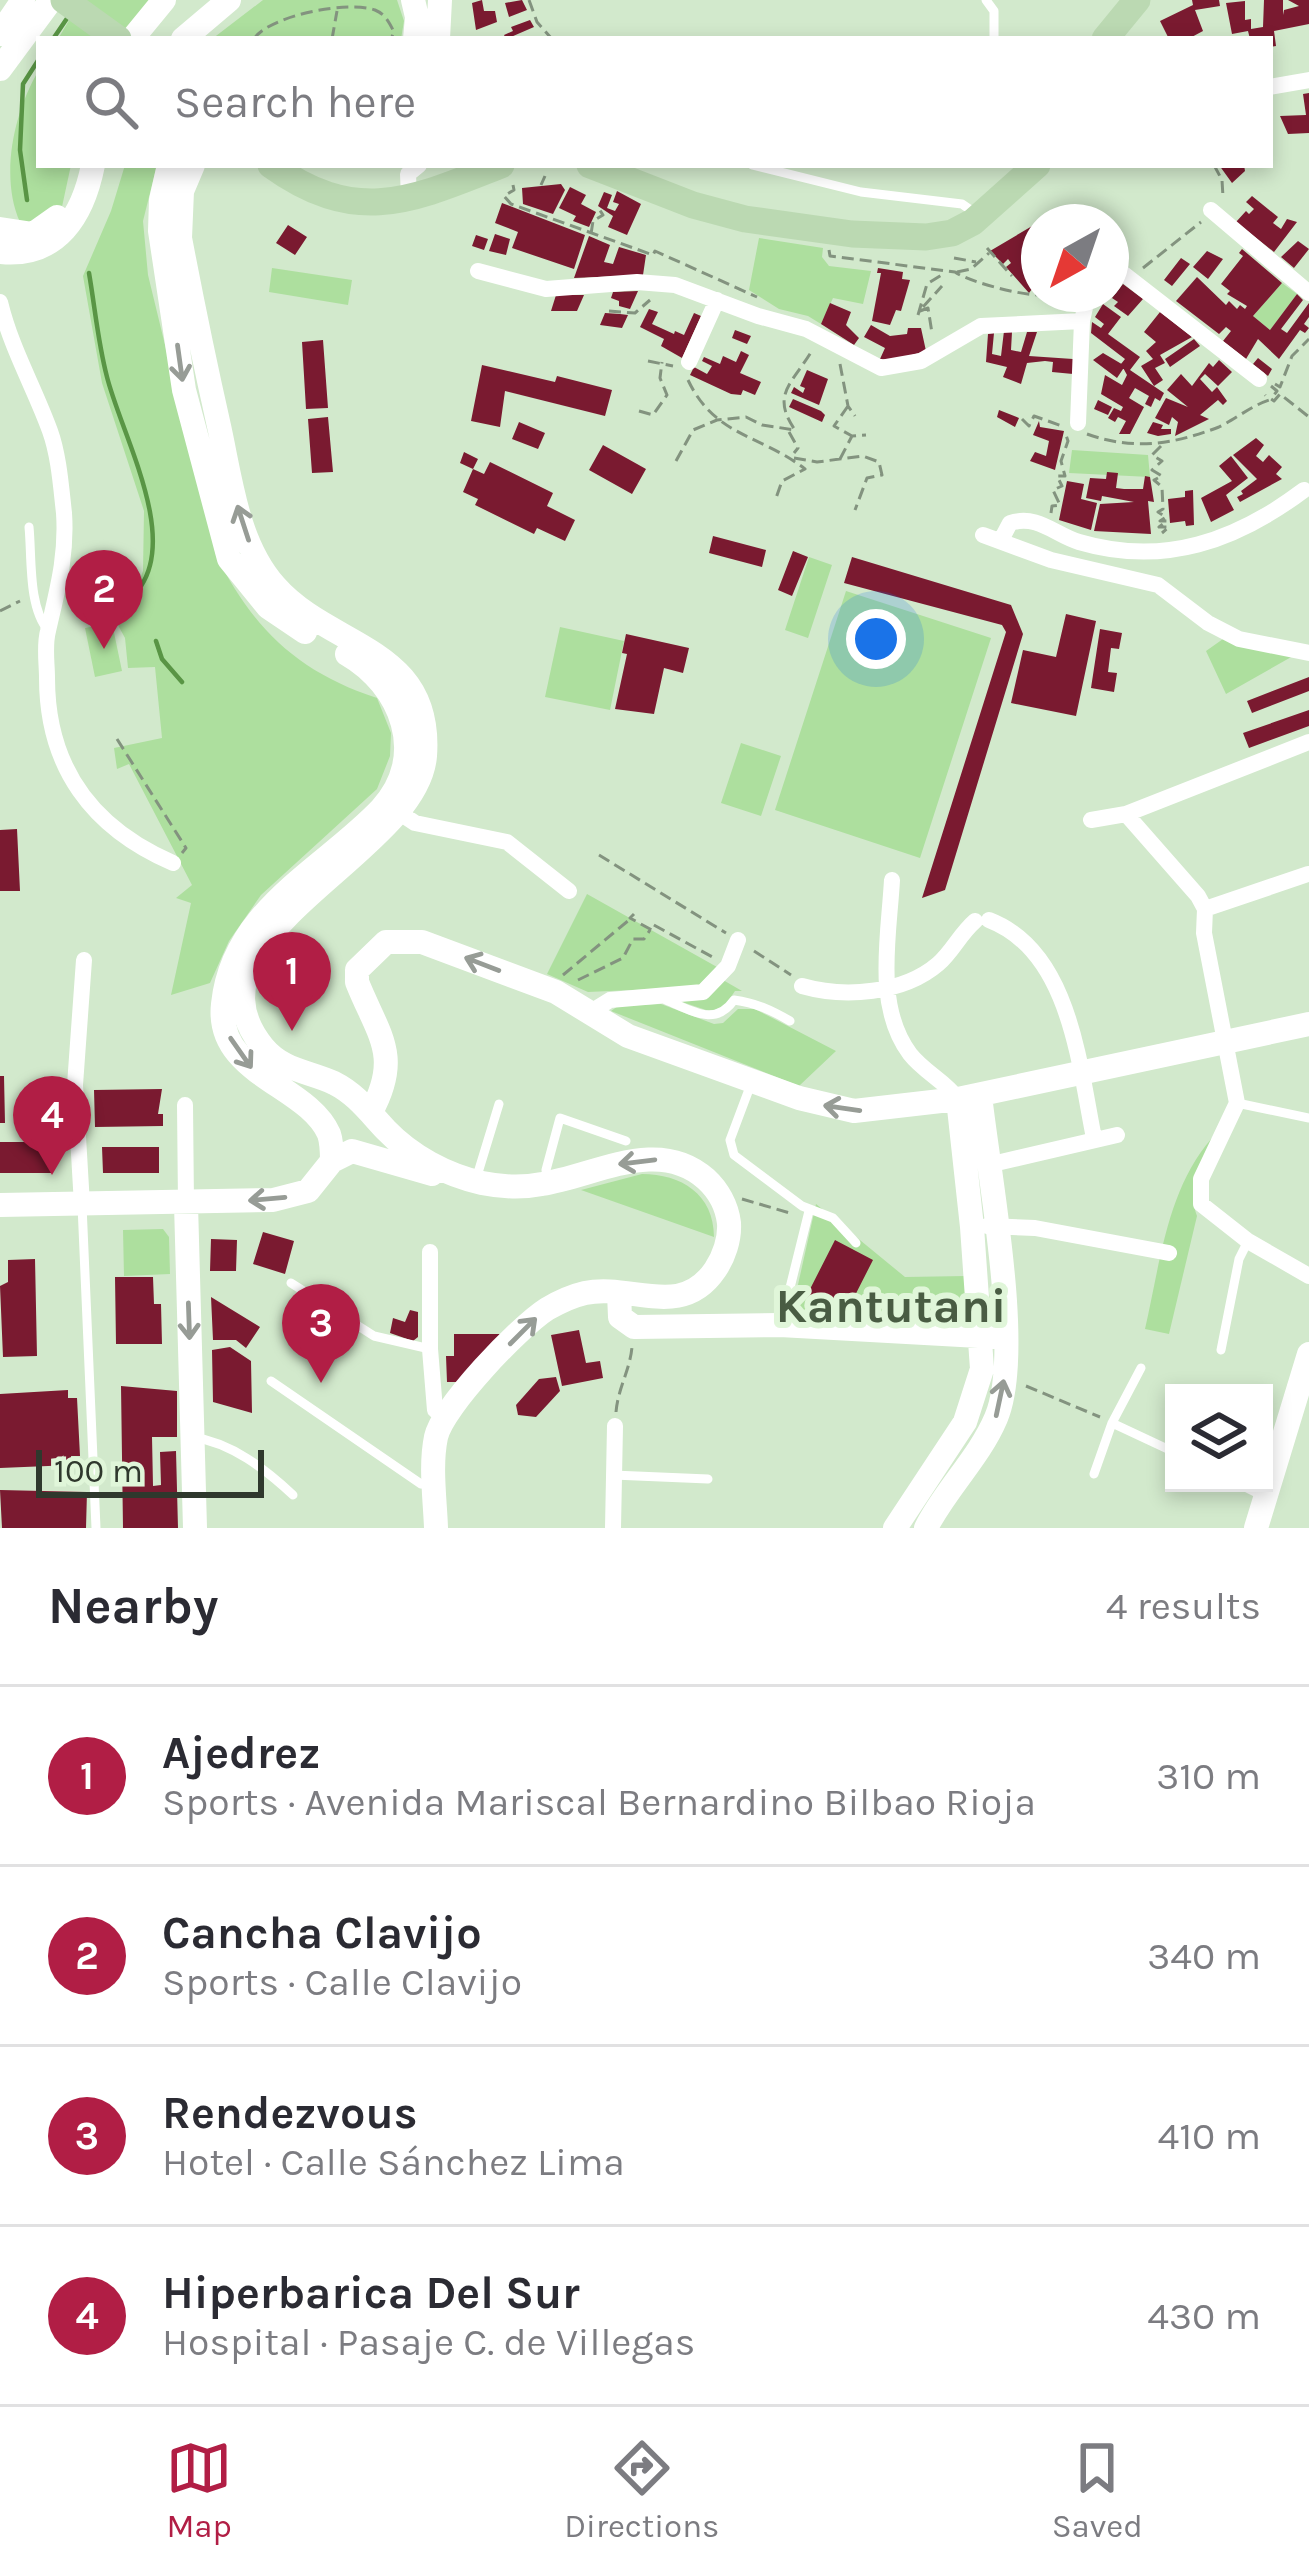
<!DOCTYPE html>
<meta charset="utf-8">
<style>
:root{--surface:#fff;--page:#f2f2f3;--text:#2b2b33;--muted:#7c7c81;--line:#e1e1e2;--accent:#b11e45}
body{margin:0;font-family:Karla,sans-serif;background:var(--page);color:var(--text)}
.controls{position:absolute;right:36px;bottom:36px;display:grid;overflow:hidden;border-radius:0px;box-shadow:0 6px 18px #0003}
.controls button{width:108px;height:108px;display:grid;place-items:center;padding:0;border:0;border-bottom:3px solid var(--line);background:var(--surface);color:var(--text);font:60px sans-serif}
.compass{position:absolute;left:1021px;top:204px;width:108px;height:108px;border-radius:50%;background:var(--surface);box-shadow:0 6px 18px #0003;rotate:220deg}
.scale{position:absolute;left:36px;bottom:30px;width:228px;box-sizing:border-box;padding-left:12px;border:6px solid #2f382d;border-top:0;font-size:33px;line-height:42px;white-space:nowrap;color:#2f382d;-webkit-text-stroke:9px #e0f6d9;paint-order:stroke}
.you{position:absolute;left:876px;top:639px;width:42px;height:42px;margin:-30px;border:9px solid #fff;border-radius:50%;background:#1a73e8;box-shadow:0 0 0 18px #1a73e833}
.badge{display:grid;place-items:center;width:78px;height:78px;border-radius:50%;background:var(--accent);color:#fff;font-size:39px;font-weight:700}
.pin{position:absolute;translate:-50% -99px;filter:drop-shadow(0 3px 6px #0008)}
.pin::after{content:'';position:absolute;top:63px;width:42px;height:36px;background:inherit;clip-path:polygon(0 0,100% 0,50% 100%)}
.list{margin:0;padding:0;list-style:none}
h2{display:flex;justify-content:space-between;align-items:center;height:156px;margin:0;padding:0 48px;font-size:51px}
h2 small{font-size:39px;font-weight:400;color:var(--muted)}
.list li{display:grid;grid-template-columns:78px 1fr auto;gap:36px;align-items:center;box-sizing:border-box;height:180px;padding:0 48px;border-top:3px solid var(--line)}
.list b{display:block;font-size:45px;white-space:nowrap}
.list p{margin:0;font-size:39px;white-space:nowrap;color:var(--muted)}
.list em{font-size:39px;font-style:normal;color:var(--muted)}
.icon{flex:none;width:66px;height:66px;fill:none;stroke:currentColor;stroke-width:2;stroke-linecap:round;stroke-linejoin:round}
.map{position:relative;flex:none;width:1309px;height:1528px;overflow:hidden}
.search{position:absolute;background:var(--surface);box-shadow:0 6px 18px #0003;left:36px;right:36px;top:36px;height:132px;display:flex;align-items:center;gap:30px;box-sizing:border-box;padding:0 42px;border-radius:0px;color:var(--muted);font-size:45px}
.sheet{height:876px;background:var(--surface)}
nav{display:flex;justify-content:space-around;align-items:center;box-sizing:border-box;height:168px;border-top:3px solid var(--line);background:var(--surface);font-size:33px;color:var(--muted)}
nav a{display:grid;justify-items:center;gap:6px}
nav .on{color:var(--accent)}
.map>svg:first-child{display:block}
.green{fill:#addf9e}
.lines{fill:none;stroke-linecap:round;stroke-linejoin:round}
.stream{stroke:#599545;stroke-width:4.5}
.building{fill:#7a1a30}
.path{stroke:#83937f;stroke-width:3;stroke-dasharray:12 6;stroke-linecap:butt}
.lane{stroke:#fff;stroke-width:9}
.street{stroke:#fff;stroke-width:16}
.secondary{stroke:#fff;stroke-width:24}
.primary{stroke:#bbd9b2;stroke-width:27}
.oneway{stroke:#979c96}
.labels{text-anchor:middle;stroke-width:12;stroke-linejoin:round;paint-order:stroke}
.neighbourhood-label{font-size:48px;font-weight:bold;fill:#495c43;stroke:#e0f6d9}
</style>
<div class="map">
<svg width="1309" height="1528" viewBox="0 0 1309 1528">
<rect width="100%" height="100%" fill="#d2e9cc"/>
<path class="green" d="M81,0H156L129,39H58Z
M263,0H397L404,21L401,39H212Z
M39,70V165H71L60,216L53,223L20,222C0,178 13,113 39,70Z
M125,165H157L143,221L148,275L216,555C253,629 298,672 377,698L391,733L390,756L377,789L261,895L229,941L210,983L171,995L191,903L176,898L192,885L129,764L117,769L114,748L162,738L155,667L128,668L125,638L113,616L89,615L95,572L132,601L143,571L144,511L102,383L83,276L111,211Z
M759,238L823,248L822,257L829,266L871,271L863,304L833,298L821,324L808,316L779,309L749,290Z
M272,268L352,280L348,305L269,292Z
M1282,283L1297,294L1270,330L1253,316Z
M1072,450L1148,455L1150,477L1069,473Z
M809,557L832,565L808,638L785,630Z
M846,591L991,638L920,858L775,810Z
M112,623L122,671L95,677L85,628Z
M560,627L624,641L610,710L545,697Z
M1223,639L1293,656L1226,694L1206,651Z
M741,743L781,756L761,816L721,803Z
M587,894L717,967L697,987L588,992L547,974Z
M723,980L742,991H735L724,1007L709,1011L673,999L707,998Z
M661,1004L714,1024L723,1023L738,1009H755L836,1051L799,1086L611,1011L618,1006Z
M1212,1138C1202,1164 1186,1188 1197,1216L1169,1334L1145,1329C1160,1264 1167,1189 1212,1138Z
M642,1174C681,1174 714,1194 714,1237L581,1190Z
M816,1204L905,1277L966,1276L967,1310L961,1323L791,1316Z
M163,1229L169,1237L170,1274L124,1276L123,1230Z"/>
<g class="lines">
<path class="stream" d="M53,39L70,14
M27,200L20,150L23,84L39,59
M89,273C95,308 98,343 107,377C121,433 177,532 141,586
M156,641L162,659L182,682"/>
</g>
<path class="building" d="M482,0L484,11H495L497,22L476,30L472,3Z
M522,0L527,10L509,17L505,3Z
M1192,0H1219L1220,6L1195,10L1203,31L1188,39H1169L1160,21L1193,5Z
M1264,0H1283V15L1284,10L1299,6L1288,0H1309V24L1274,31L1276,46L1270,47V39H1250L1248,31L1232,34L1226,3L1245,1V20L1251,19V29L1263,27Z
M530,20L534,27L506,39L504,35L513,31L511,27Z
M1309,93V133L1288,134L1280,116L1306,115L1303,94Z
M1219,165H1244L1245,171L1232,183Z
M561,184L565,190L553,214L523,204L522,188Z
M570,187L586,195L581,204L596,212L589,227L573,221L576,216L559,208Z
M617,191L641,204L627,235L608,227L613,216L598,206L604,192L612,195L607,208L615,211L619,204L613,202Z
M1252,196L1278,217L1273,223L1281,229L1287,219L1297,222L1274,252L1236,222L1246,211L1249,214L1254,209L1246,202Z
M502,203L585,235L574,269L512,248L518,232L495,223Z
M1039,222V280L1029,293L1006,267L1011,263L1008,259L1003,264L990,251Z
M288,225L307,237L295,255L276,243Z
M495,234L510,239L506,255L489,251Z
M476,235L488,239L484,250L472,246Z
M589,236L610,245L604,262L613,264L619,247L646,255L643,275L574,278Z
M1298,241L1309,249L1294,268L1281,257Z
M1242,249L1282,283L1253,316L1270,330L1297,294L1303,300L1281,329L1287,333L1309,303V317L1304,324L1309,328L1305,333L1300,330L1279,359L1258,339L1246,359L1223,341L1231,331L1226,327L1219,334L1176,301L1197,277L1226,305L1229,301L1237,309L1240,305L1245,309L1247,306L1227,294L1230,291L1221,284L1243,256L1239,253Z
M1207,251L1223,259L1208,279L1193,267Z
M1181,258L1190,264L1172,286L1164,280Z
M878,268L903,272L902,279L910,280L901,311L896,310L890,325L872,321L881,273H877Z
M1123,284L1143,299L1128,316L1114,306L1118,302L1112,298Z
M638,291L630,309L619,306V301L611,298L613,292Z
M556,295H584L577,311H551Z
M830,303L851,312L846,325L859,338L854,345L821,324Z
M1103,304L1121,317L1108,334L1140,357L1130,370L1164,393L1160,401L1155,398L1151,407L1145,404L1149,396L1135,388L1129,398L1144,407L1130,434H1119L1126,421L1118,417L1115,422L1108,418L1114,408L1121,411L1123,407L1101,394L1105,375L1122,385L1127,375L1121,364L1125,359L1091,333L1092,322L1101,328L1104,324L1095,317Z
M649,309L658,312L652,324L674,334L675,331L684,335L694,313L701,316L682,358L661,346L664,339L640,327Z
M1160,312L1192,337L1160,355L1165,363L1155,368L1163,380L1154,386L1141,366L1153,359L1146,351L1156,342L1144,332Z
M605,313L620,314L628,315L622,328L600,325Z
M871,325L890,336L907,334L908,328H921L926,351L894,360L880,359L885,348L864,337Z
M735,330L751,336L747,344L732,338Z
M1004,331L1012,332L1011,350L1021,352L1027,332H1037L1029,356L1073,359V374L1052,372L1053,362L1045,361L1027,363L1021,384L1003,377L1007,367L986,362L988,334L994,333L992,354L1001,356Z
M1194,339L1200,346L1170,367L1165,359Z
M323,340L328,408L306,409L302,342Z
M741,351L749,355L740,373L761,382L755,395L743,390L741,395L731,394L690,375L694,367L707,374L712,366L702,361L704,357L720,364L723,356L736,362Z
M1103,353L1125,366L1117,378L1093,360Z
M1258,358L1272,369L1268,376L1253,364Z
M1219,360L1232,372L1218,386L1205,374L1200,379L1212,392L1217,387L1227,401L1223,405L1218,400L1200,415L1209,419L1175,436L1178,422L1172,417L1169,425L1155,418L1166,398L1188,407L1167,390L1181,374L1192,386L1209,363L1213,367Z
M482,365L555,382L557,376L612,390L605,416L505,391L500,427L471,421Z
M807,370L828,379L819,405L791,393L794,387L803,393L805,388L800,386Z
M793,399L821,411L825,415L822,422L789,407Z
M1098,400L1112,407L1108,415L1094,409Z
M999,410L1019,418L1015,427L997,417Z
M328,417L333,472L312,473L308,419Z
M1039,421L1040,427L1064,431L1055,470L1030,461L1035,452L1046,456L1049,441L1033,435Z
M519,422L545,433L538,449L512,439Z
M1153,422L1163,425L1161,429H1171V434L1158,436L1147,433Z
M1256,438L1264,445L1256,456L1263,462L1269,455L1282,467L1276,474L1282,479L1240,502L1237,497L1243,494L1241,491L1257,479L1233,455Z
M603,445L646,469L632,494L589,470Z
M464,452L478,459L473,469L460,463Z
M1231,456L1248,478L1226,495L1234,510L1211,522L1201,498L1232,481L1219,466Z
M490,462L553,493L547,506L575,520L565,541L537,528L534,534L475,505L478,499L463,492L473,469L484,474Z
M1107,472L1118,473L1116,488L1124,489H1143L1145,476L1150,477L1154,502L1148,501L1151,534L1094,531L1100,504L1134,502L1102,496L1101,501L1086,498L1090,478L1106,479Z
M1067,481L1084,484L1081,499L1097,503L1091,530L1059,520Z
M1193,490L1194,525L1186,526L1185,521L1170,523L1168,499L1185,497V491Z
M713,536L766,550L762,567L709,553Z
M793,551L808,557L792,596L778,590Z
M852,557L1011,605L1023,634L945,890L922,898L1006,632L1002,625L844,583Z
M1066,614L1096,621L1076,716L1011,703L1023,650L1056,657Z
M1100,629L1122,633L1119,649L1111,648L1108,672L1117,673L1114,692L1091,688Z
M626,634L689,648L683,673L664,668L654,714L615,709L627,654L622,653Z
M1309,677V691L1252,713L1247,701Z
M1309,710V726L1249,748L1243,733Z
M17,829L20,891H0V830Z
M0,1076H4L5,1123H0Z
M162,1089L158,1114H163V1126L95,1127L94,1090Z
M0,1142H52V1173H0Z
M102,1147H159V1173H103Z
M263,1232L294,1241L285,1274L253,1264Z
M211,1239L237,1240L236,1271H210Z
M835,1240L873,1260L844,1317L806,1297Z
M35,1259L37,1356L3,1357L0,1286L8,1282V1260Z
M115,1277H153L154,1304H161L162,1344H116Z
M211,1297L260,1327L246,1348L236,1340H213Z
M410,1310L418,1312V1337L413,1341L390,1333L393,1318L405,1322Z
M579,1330L586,1363L600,1361L603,1378L562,1386L551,1335Z
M454,1334H500L460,1382H447L446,1356H454Z
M230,1347L251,1361L252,1413L213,1402L212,1350Z
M556,1377L560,1391L536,1417L518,1415L516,1405L539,1379Z
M121,1386L177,1391V1437H152L153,1486L161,1485L160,1452L176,1451L178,1528H123Z
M68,1390V1398H77L80,1456H71L72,1465L0,1468V1394Z
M0,1490L87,1492L86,1528H2Z"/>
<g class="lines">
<path class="path" d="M529,0L537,22L552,39
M254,39C268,16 348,0 375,10C385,14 389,22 394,32L391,39
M332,39L337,11
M1214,165L1222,180L1223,197
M513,185L514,190L504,196L511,204L653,255L655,251L757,297
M541,185L545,176
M591,234L593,221L603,215L599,209
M987,248L1012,276
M829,250L830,256L955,272C968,282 1033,299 1046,294
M954,258L976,262
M1143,268L1201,222
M957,272L971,269L989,253
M923,307L942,286
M609,311L635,313L650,300
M920,311L928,308L932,333
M918,315L927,284L943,274
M648,361L673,366
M840,364L848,406L855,416
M688,380C715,437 760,434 805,469L782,481L775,501
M1275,384L1280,387L1292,356L1309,339
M1271,386L1277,391L1271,399L1274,401L1280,394L1309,417
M848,406L834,426L852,436
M639,411L653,415L667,395L660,378L662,362
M1022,419L1029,426L1034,416L1062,426
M789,432L798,448L794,453
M1087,434C1135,451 1174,444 1219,427C1234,420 1251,406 1269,400L1265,395
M1161,446L1152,455L1162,461L1152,470L1162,476L1154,480L1162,487L1163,509L1158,512L1166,517L1160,521H1167L1159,527H1169L1162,533
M794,458L817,462L863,456L879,462L882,475L867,478L855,510
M840,459L852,436L866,435
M676,461L693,430L717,420L746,417L762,425L795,430C770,394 793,383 813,349
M1051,513L1052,506L1060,505L1053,490L1062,486L1057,476H1065L1061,461L1068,441L1065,432
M0,611L20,601
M117,739L186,848L182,853
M599,855L726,933
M634,914L630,918L650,929L652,924L716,959
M754,951L791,975
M563,975L629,920
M578,980L623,958L633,939H644L650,930
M742,1199L790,1213
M1026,1386L1100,1417
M616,1412C618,1388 630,1370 632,1347"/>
<path class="lane" d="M986,0L994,11V39
M752,165L861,192L962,204L975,213
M29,527C32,557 28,607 48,630
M666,1000C693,1011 715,1027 734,1000C756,1003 771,1010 790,1021
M751,1084L730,1140L734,1155L802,1206L833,1218L856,1243
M1237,1103L1309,1118
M477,1176L499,1104
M547,1178L546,1170L560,1118L626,1141
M82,1205L96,1528
M291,1283L374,1336L430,1349
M782,1320L809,1211
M1221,1350L1239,1259L1248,1241
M271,1381L421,1484L431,1485
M1112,1423L1174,1452
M193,1437C232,1443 265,1469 293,1495
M1094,1474L1112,1423L1141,1368
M613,1475L708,1479
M1237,1483L1261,1495"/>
<path class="street" d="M1270,87L1309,80
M409,198L408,174L419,165
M1211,210L1309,293
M1111,264L1259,379
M478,271L546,289L637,282L675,285L758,316L806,329L881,368L921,361L981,326L1082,321
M0,302C11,348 34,387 50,431C59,456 61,487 64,513C67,557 57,591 48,631C44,646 47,663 47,678C47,767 92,828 173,863
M689,362L717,300
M1078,423L1082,321L1088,294
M983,535L1051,560L1158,585L1208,623L1239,639L1309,653
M1001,540L1010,523C1038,514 1055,535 1079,542C1164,567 1236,541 1304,490
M404,807L406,817L415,823L507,842L569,891
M1126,814L1198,896L1205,909L1204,933L1237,1103L1201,1179V1204L1248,1241L1309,1276
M1091,820L1126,814L1309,742
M892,880C889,936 874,1006 910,1054C924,1072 945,1081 958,1099
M1205,909L1308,874
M989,920C1070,951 1079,1064 1094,1138
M802,986C844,998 903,994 938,964C952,952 960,934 975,921
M589,1013L610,1000L703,992L728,966L738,940
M185,1105L186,1204
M988,1165L1117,1135
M82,1205L75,1085L84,960
M987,1226L1035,1228L1169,1253
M430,1252V1349L435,1410L445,1417
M613,1528L615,1426"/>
<path class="secondary" d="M413,0L417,17L415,39
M0,34L23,0
M132,39L164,0
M183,39L229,0
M438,39L440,0
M0,69L51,0
M169,165L161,200L160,231L184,390L229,559L268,607L305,632
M193,165L182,191L180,238C192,301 205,364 219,426C231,480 237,543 275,586C330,649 433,646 425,756C417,855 173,936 263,1047C283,1071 308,1071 334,1083C356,1094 369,1112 386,1130C411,1156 446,1175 482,1183C502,1187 522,1188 542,1184C595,1176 658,1136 706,1179C718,1190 727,1206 729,1223C730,1239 724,1257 715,1270C681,1320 631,1283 585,1293C572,1296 559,1302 547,1309C519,1327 443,1406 436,1437C430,1466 435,1499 436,1528
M0,229L33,234L57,217
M0,252C58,258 83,215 93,165
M371,1112C402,1055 378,1035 357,982V970L386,942H422L556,992L628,1036L799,1098L854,1111L958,1099L1309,1024
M332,1161C332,1152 332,1143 329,1134C307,1084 215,1075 223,1004C233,909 323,870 381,809C430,756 401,685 347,654
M186,1204L195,1528
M0,1205L273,1200L308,1191L332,1161L352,1151L432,1174
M619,1293L620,1317L634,1327L780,1325L997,1337
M895,1528L965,1422L982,1369L972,1227L958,1099
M926,1528C945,1490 979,1458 996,1418C1024,1352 988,1171 980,1095
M1256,1528L1309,1354"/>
<path class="primary" d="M64,0L118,39
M1105,39L1137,0
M271,165C357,227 412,200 501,165
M590,165L693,205L745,219L852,234L926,237L952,233L973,222L1037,165"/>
</g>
<defs><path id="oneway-shaft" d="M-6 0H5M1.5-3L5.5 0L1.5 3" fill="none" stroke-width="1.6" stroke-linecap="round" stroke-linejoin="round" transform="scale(3)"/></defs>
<g class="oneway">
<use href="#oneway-shaft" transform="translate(180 363) rotate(82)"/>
<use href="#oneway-shaft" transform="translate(243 523) rotate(-108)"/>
<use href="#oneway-shaft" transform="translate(482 964) rotate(-159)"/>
<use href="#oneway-shaft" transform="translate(241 1053) rotate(55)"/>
<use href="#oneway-shaft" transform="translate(842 1108) rotate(-172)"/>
<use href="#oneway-shaft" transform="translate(637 1162) rotate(173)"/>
<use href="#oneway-shaft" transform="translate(267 1199) rotate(175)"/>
<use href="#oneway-shaft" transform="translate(189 1321) rotate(88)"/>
<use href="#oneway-shaft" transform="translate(523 1331) rotate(-45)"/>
<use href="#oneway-shaft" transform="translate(1000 1398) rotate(-78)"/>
</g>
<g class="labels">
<g class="neighbourhood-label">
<text x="891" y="1322">Kantutani</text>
</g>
</g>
</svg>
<div class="controls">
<button><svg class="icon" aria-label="layers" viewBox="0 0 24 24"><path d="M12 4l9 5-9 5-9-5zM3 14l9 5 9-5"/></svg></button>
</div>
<svg class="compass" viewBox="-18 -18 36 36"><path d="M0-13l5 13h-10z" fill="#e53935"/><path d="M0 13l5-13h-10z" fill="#7c7c81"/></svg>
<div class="scale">100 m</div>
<div class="you"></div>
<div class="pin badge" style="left:292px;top:1031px">1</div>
<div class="pin badge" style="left:104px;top:649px">2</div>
<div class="pin badge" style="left:321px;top:1383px">3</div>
<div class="pin badge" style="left:52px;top:1175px">4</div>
<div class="search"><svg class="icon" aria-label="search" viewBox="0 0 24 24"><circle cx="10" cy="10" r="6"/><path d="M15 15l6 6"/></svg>Search here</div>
</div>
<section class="sheet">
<h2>Nearby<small>4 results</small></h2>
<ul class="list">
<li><span class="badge">1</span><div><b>Ajedrez</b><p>Sports · Avenida Mariscal Bernardino Bilbao Rioja</p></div><em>310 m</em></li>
<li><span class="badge">2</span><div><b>Cancha Clavijo</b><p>Sports · Calle Clavijo</p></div><em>340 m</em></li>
<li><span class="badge">3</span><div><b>Rendezvous</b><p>Hotel · Calle Sánchez Lima</p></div><em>410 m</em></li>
<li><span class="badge">4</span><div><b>Hiperbarica Del Sur</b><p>Hospital · Pasaje C. de Villegas</p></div><em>430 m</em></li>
</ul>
</section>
<nav>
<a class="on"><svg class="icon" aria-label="map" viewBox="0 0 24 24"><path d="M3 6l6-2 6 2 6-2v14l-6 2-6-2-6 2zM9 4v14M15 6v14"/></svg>Map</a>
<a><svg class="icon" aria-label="directions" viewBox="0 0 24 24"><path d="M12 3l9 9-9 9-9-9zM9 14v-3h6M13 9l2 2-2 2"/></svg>Directions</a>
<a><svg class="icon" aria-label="saved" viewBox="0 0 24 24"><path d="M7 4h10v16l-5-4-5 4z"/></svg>Saved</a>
</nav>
